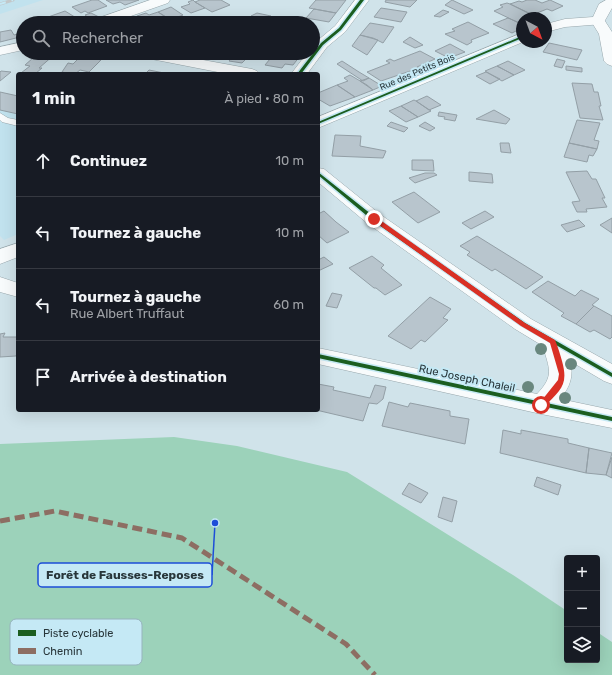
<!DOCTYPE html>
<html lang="fr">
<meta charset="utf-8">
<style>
:root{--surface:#171b24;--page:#242831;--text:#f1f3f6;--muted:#9ea1a6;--line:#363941}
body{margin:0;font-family:Rubik,sans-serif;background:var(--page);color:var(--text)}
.controls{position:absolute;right:12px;bottom:12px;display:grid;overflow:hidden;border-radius:4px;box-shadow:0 4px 16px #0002}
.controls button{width:36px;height:36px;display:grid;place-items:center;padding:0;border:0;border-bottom:1px solid var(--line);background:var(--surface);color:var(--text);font:20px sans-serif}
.compass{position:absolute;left:516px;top:12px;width:36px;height:36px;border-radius:50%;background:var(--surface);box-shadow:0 4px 16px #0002;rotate:139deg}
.stop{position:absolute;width:12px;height:12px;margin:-9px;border:3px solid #d93025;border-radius:50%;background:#fff}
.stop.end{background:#d93025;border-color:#fff;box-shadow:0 1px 4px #0008}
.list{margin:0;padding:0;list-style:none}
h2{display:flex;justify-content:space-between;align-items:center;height:52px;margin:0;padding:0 16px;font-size:17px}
h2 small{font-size:13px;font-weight:400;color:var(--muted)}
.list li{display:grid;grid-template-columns:26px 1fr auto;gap:12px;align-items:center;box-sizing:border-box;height:72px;padding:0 16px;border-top:1px solid var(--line)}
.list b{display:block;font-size:15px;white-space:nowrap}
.list p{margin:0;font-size:13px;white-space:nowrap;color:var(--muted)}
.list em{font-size:13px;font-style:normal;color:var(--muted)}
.icon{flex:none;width:22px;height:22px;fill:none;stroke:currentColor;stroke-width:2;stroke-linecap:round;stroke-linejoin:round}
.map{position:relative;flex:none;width:612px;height:675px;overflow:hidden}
.search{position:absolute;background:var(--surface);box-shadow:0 4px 16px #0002;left:16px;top:16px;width:304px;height:44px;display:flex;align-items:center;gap:10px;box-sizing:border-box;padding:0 14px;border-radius:22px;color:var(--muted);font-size:15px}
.panel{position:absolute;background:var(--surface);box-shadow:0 4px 16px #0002;left:16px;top:72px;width:304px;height:340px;border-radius:4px}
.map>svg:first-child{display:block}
.built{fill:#c1e2ee}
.green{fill:#9cd2ba}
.building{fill:#b8c5cd;stroke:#939fa6}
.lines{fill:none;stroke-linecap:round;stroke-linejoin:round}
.service-casing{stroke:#98a7ac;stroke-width:1}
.minor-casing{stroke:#98a7ac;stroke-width:1}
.tertiary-casing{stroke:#98a7ac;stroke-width:1}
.service{fill:#f8fbfc;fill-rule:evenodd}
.minor{fill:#f8fbfc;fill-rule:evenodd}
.tertiary{fill:#f8fbfc;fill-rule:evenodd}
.rail-casing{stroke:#c2c7c9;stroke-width:3}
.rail{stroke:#c5e9f5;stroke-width:2;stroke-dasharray:6;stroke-linecap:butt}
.quiet{stroke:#8d6e63;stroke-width:5;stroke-dasharray:10 5;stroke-linecap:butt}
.cycleway-casing{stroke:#c5e9f5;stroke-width:3}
.cycleway{fill:#1b5e20;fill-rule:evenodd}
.tree{fill:#69877e}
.route{fill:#d93025}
.labels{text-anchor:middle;stroke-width:4;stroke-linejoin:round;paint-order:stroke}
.far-street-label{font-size:9px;fill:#28363a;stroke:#c5e9f5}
.street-label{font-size:11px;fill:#28363a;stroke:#c5e9f5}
.key{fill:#c5e9f5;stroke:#96b3bd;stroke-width:1}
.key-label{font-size:11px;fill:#28363a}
.leader{fill:none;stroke:#1d4ed8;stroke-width:1.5}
.callout-dot{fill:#1d4ed8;stroke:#c5e9f5;stroke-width:1.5}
.callout{fill:#c5e9f5;stroke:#1d4ed8;stroke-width:1.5}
.callout-label{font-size:12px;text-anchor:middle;font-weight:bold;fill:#28363a}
</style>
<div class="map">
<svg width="612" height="675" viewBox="0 0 612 675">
<rect width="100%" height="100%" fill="#d0e3ea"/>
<path class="built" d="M0,0H43L0,14Z
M0,93L18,97V234L4,240L0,236Z"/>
<path class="green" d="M174,437L237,446L347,472L513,575L567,611V660H597V632L612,642V675H0V444Z"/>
<path class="building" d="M92,0H98L107,6L88,13L85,11L81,13L72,7Z
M106,0H139L125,5L120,2L113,4Z
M193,0L195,2L205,8L191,13L181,7L190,4L188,2Z
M200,0H221L230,5L212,12L195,2Z
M316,0H346L336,13L309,8Z
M386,0H417L410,7L385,2Z
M452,0L473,10L464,14L445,5Z
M527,0H535L542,3L550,0L563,6L552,11L547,9L532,15L510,4L519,1L522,2Z
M507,3L510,4L531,14L524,17L527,18H522V22L519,23L494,11L503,7L500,5Z
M171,7L183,15L170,20L158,12Z
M381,8L407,12L401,22L374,17Z
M314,9L336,13L329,22L306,18Z
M443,10L449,12L440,17L434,16Z
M65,11L78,19L68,23L34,22Z
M158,12L176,23H168L170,22L168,21L154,23L147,19L143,20L137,16L146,13L149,15Z
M91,13L99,17L92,20L85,15Z
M257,13L271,16L267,19L251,16Z
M508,18L522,24V28L512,33L493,24Z
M468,22L489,33L471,40L472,42L467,45L445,34L455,31L452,29Z
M370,23L394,27L383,43L373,38L360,35Z
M11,30L14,35L18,34L20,37L0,42V32Z
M360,35L378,40L367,55L352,46Z
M410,37L423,45L415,48L403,42Z
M549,43L582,50L577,60L543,52Z
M450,44L461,50L465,52L449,58L435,51Z
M420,51L435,59L417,67L419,68L381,81L367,72L390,63L386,61L390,59L394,61Z
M36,53L54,55L39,68H42L35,74L21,73L30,66L25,65L33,58L30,57Z
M208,53H227L223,57L218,56L216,58L205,56Z
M236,53H257L254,56H249L242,63L229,61Z
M275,53H283L300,56L293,65L285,64L282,68L265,65Z
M81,56L101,60L89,72L80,70L75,74H72L62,72L68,63L73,64Z
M557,59L565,61L562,68L554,66Z
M342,61L359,72L369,78L363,81L337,64Z
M508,61L525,70L514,75L497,66Z
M497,66L514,75L502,81L485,71Z
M566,66L582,68V72L566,70Z
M149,70L169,74H145Z
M1,71L11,72L0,81V72Z
M486,72L500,79L490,84L476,76Z
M350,75L367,85L373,90L355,97L337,85L348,81L344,78Z
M369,78L382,86L373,90L360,81Z
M572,83L592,84L594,92H598L601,106H599L603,120L580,118Z
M337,85L355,97L330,106L318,99V93Z
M0,92L18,96V114L0,110Z
M427,96L441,105L429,110L416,101Z
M414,100L416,101L431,111L418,117L401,106Z
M401,106L418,117L406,122L389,111Z
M494,110L510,119L506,124L476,119Z
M439,112L457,115L455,121L444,119L445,117L438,116Z
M577,120L600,123L594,140L599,141L597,149L569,143Z
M391,122L408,128L404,132L387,126Z
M425,122L435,128L430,131L419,126Z
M335,135L361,136L360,146L386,151L383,158L332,156Z
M500,143H509L511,153L501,152Z
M569,143L597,149L593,156L589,155L587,162L564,157Z
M412,160H433L434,171L412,170Z
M587,171L592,179H596L605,198H602L607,207L586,209L587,212H577L572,202L580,201L566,172Z
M469,172L492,174L493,183L469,181Z
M425,173H434L437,175L415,183L409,178Z
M414,192L440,212L418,223L392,202Z
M324,211L336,222L349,232L327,243L318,235V214Z
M485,211L494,217L471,229L462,223Z
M612,218V233L600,225Z
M579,220L585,226L567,232L561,225Z
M477,236L543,277L526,289L495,269L492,271L467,255L470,252L460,246Z
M372,256L384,265L381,268L402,285L385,295L376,288H374L349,268Z
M324,257L333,264L318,271V260Z
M548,281L575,296L581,290L599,299L592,305L594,306L576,324L561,316L564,313L532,292Z
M332,293L342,295L337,308L326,306Z
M430,297L451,309L443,318L448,320L425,342L421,340L411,349L388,336Z
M594,306L612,316V337L610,339L594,330L590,332L576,324Z
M5,333L3,337H18V350L16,356L0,357V334Z
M318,384L334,387L333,390L370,398L375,385L386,387L383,399L377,404L369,403L363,421L316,410H318Z
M389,402L408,407L410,403L450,411V416L469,419L465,444L382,426Z
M503,430L521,434V430L568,439V443L589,448L586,473L500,453Z
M589,448L612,453L606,475L586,473Z
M612,457V478L606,475Z
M537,477L561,485L558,495L534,486Z
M409,483L428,493L421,503L402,494Z
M443,497L457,501L452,522L438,517Z"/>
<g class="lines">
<defs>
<path id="service" d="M0,113L8,118L18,120V126L2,122L0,120Z"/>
<path id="minor" d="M150,0H170L168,3L111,23H91L93,20Z
M355,0H369L345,32L327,47L307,74H291L307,53H313V46L317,41L335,26Z
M598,17L603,18L612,32V66L607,64L604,61L599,34L591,21L593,18Z
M23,42V50L0,55V47Z
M134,53H165L252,69L257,71L260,74H228L141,57L136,56Z
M318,168L324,169L381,215L531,319L612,364V384L604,381L570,361C574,376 570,387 560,399L612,410V428L541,414L318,364V348L537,394C555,375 549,369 543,346L515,329L367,223L318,182Z
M18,243V257L0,264V249Z
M0,277L18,283V297L0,292Z"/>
<path id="tertiary" d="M606,0H612V8L603,24L565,27L546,32V24L565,19L593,17L599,4Z
M522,33L523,42L318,128V117Z"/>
</defs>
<use href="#service" class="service-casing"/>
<use href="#minor" class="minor-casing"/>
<use href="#tertiary" class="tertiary-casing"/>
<use href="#service" class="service"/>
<use href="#minor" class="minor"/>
<use href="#tertiary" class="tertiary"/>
<defs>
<path id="rail" d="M0,4L13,0"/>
</defs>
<use href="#rail" class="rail-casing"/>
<use href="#rail" class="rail"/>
<path class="quiet" d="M0,521L55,511L182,538L346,644L375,675"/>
<defs>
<path id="cycleway" d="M360,0H364L341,30L323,45L301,74H297L321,43L339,28Z
M522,36V38L318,124V122Z
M318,172L376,218L525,323L612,373V377L521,325L372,220L318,175Z
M318,354L612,417V421L318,358Z"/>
</defs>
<use href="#cycleway" class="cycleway-casing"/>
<use href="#cycleway" class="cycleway"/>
</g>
<g class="tree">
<circle cx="541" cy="349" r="6"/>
<circle cx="571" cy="364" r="6"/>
<circle cx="528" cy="387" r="6"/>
<circle cx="565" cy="398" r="6"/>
</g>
<path class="route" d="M372,217H376L525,323L555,340C558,347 560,354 562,361C569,386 560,390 544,407H541L538,405L558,380L559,374L550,343L521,326L372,220Z"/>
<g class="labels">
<g class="far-street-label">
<text transform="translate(417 72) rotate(-23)" y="3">Rue des Petits Bois</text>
</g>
<g class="street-label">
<text transform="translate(467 378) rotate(12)" y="4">Rue Joseph Chaleil</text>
</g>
</g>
<rect x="10" y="619" width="132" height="46" rx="6" class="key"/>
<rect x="18" y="630" width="18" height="6" fill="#1b5e20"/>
<rect x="18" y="648" width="18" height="6" fill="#8d6e63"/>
<g class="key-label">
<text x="43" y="637">Piste cyclable</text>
<text x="43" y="655">Chemin</text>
</g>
<path class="leader" d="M215 523L212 575"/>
<circle class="callout-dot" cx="215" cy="523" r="4"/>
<rect class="callout" x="38" y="563" width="174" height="24" rx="4"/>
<g class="callout-label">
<text x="125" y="579">Forêt de Fausses-Reposes</text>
</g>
</svg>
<div class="controls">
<button>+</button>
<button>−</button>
<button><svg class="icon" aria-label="layers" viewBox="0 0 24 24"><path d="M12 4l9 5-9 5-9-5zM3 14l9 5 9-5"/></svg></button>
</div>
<svg class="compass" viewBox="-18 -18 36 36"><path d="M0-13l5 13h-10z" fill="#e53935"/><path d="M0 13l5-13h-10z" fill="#9ea1a6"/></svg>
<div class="stop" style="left:541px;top:405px"></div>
<div class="stop end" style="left:374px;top:219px"></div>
<div class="search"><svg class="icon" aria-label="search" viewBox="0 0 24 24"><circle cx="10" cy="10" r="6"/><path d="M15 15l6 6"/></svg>Rechercher</div>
<section class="panel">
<h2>1 min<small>À pied · 80 m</small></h2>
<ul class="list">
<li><svg class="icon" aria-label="ahead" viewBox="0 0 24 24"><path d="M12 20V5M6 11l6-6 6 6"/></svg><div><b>Continuez</b></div><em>10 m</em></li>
<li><svg class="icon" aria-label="left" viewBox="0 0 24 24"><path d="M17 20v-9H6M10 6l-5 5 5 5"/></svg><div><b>Tournez à gauche</b></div><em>10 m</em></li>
<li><svg class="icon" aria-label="left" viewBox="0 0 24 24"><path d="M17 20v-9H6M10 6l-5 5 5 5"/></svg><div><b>Tournez à gauche</b><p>Rue Albert Truffaut</p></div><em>60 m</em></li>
<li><svg class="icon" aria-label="arrive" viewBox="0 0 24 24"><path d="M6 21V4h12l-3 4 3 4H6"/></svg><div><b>Arrivée à destination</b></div></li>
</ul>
</section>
</div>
